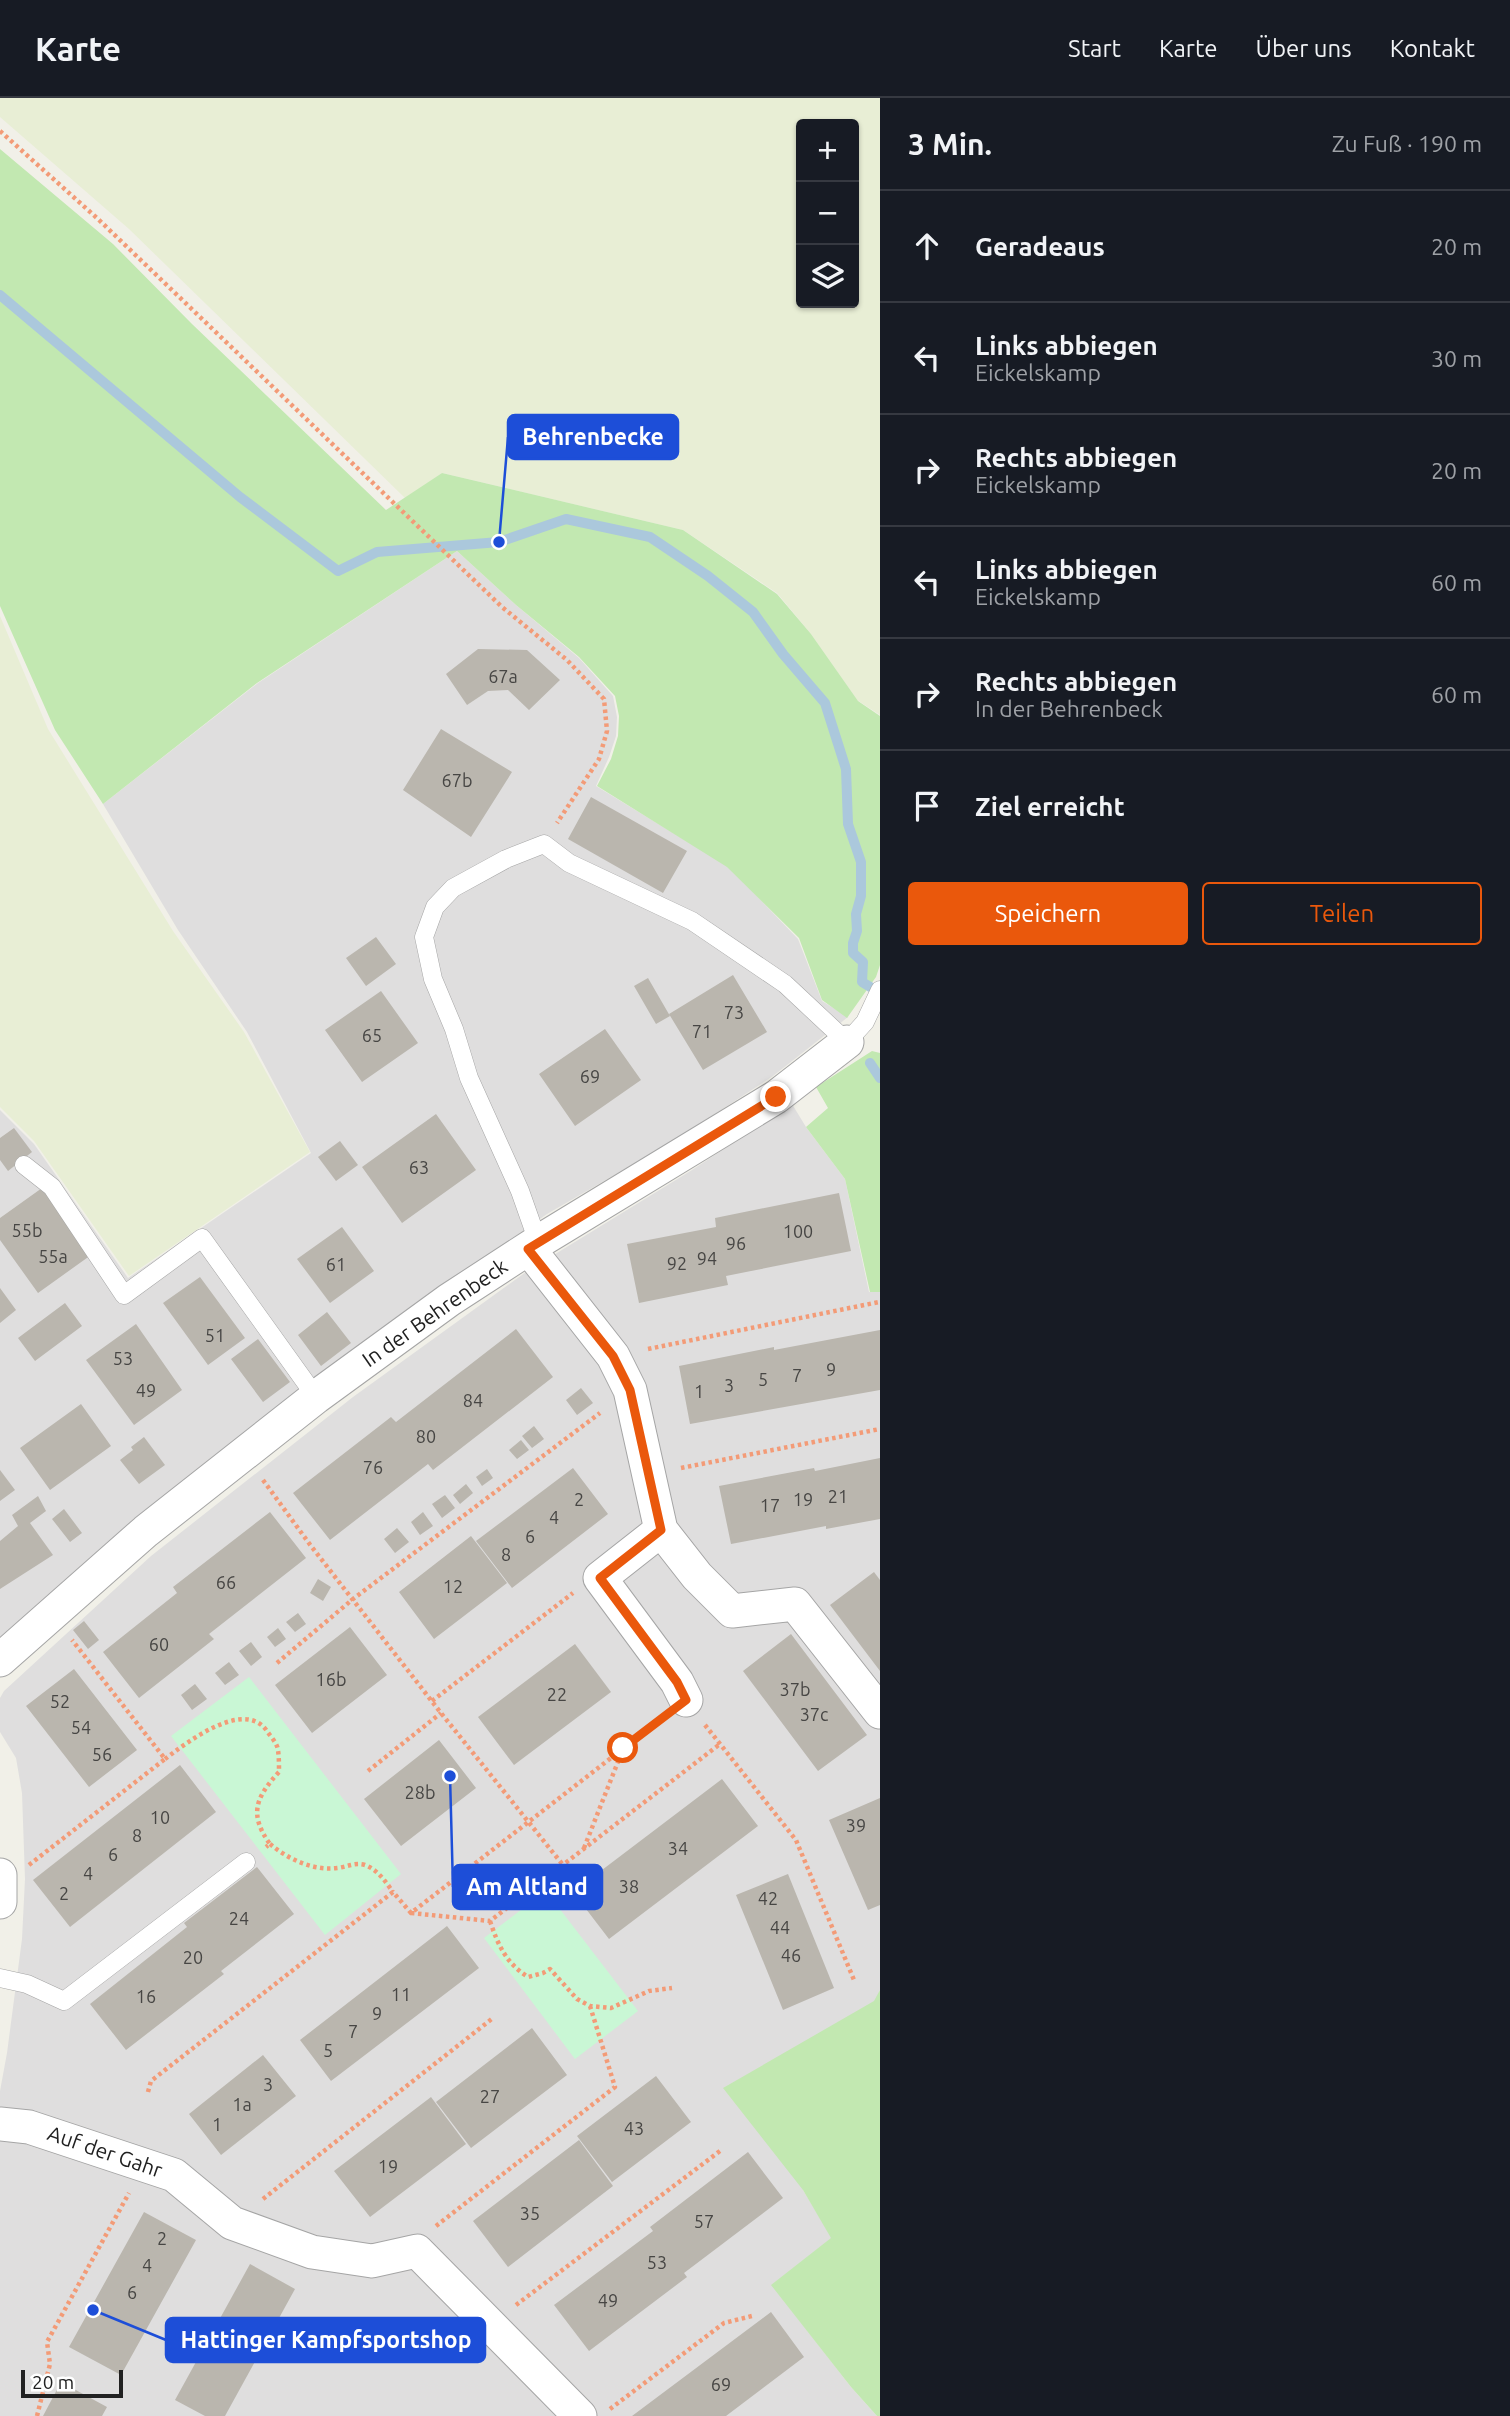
<!DOCTYPE html>
<html lang="de">
<meta charset="utf-8">
<style>
:root{--surface:#171b24;--page:#242831;--text:#f1f3f6;--muted:#9ea1a6;--line:#363941;--accent:#ea580c}
body{margin:0;font-family:Ubuntu,sans-serif;background:var(--page);color:var(--text)}
.controls{position:absolute;right:21px;top:21px;display:grid;overflow:hidden;border-radius:7px;box-shadow:0 2px 5px #0004}
.controls button{width:63px;height:63px;display:grid;place-items:center;padding:0;border:0;border-bottom:2px solid var(--line);background:var(--surface);color:var(--text);font:35px sans-serif}
.scale{position:absolute;left:21px;bottom:18px;width:102px;box-sizing:border-box;padding-left:7px;border:4px solid #212121;border-top:0;font-size:19px;line-height:24px;white-space:nowrap;color:#212121;-webkit-text-stroke:5px #fff;paint-order:stroke}
.stop{position:absolute;width:21px;height:21px;margin:-16px;border:5px solid #ea580c;border-radius:50%;background:#fff}
.stop.end{background:#ea580c;border-color:#fff;box-shadow:0 2px 7px #0008}
.list{margin:0;padding:0;list-style:none}
h2{display:flex;justify-content:space-between;align-items:center;height:91px;margin:0;padding:0 28px;font-size:30px}
h2 small{font-size:23px;font-weight:400;color:var(--muted)}
.list li{display:grid;grid-template-columns:46px 1fr auto;gap:21px;align-items:center;box-sizing:border-box;height:112px;padding:0 28px;border-top:2px solid var(--line)}
.list b{display:block;font-size:26px;white-space:nowrap}
.list p{margin:0;font-size:23px;white-space:nowrap;color:var(--muted)}
.list em{font-size:23px;font-style:normal;color:var(--muted)}
.actions{display:flex;gap:14px;padding:21px 28px}
.actions a{flex:1;padding:16px 0;border:2px solid var(--accent);border-radius:7px;text-align:center;font-size:24px;color:var(--accent)}
.actions .main{background:var(--accent);color:#fff}
.icon{flex:none;width:38px;height:38px;fill:none;stroke:currentColor;stroke-width:2;stroke-linecap:round;stroke-linejoin:round}
.map{position:relative;flex:none;width:880px;height:2318px;overflow:hidden}
header{display:flex;align-items:center;gap:42px;box-sizing:border-box;height:98px;padding:0 35px;background:var(--surface);border-bottom:2px solid var(--line)}
header strong{font-size:33px}
nav{display:flex;gap:38px;margin-inline-start:auto;font-size:24px}
main{display:flex}
aside{flex:1;background:var(--surface)}
.map>svg:first-child{display:block}
.residential{fill:#dfdede}
.farmland{fill:#e8eed5;fill-rule:evenodd}
.grass{fill:#c2e8b1}
.park{fill:#c9f7d5}
.lines{fill:none;stroke-linecap:round;stroke-linejoin:round}
.stream{stroke:#abc8dc;stroke-width:10}
.building{fill:#bab6ae}
.lane-casing{stroke:#a5a5a5;stroke-width:19}
.street-casing{stroke:#a5a5a5;stroke-width:35}
.path{stroke:#f39b77;stroke-width:4.5;stroke-dasharray:3.5 3.5;stroke-linecap:butt}
.lane{stroke:#fff;stroke-width:18}
.street{stroke:#fff;stroke-width:33}
.route{stroke:#ea580c;stroke-width:9}
.labels{text-anchor:middle;stroke-width:5;stroke-linejoin:round;paint-order:stroke}
.number-label{font-size:18px;fill:#474644}
.street-label{font-size:21px;fill:#212121;stroke:#fff}
.leader{fill:none;stroke:#1d4ed8;stroke-width:2.5}
.callout-dot{fill:#1d4ed8;stroke:#fff;stroke-width:2.5}
.callout{fill:#1d4ed8;stroke:#1d4ed8;stroke-width:2.5}
.callout-label{font-size:23px;text-anchor:middle;font-weight:bold;fill:#fff}
</style>
<header>
<strong>Karte</strong>
<nav><a>Start</a><a>Karte</a><a>Über uns</a><a>Kontakt</a></nav>
</header>
<main>
<div class="map">
<svg width="880" height="2318" viewBox="0 0 880 2318">
<rect width="100%" height="100%" fill="#f1f0e8"/>
<path class="residential" d="M457,453L516,507L579,560L613,598L617,619L616,638L609,659L596,688L729,769L798,841L822,903L848,919L773,978L675,1042L547,1116L479,1164L0,1543V1012L34,1046L128,1180L311,1055L247,934L178,832L103,706L258,585Z
M792,1006L806,1029L845,1081L869,1194H880V1892L803,2092L832,2140L772,2187L851,2289L877,2318H0V1993L7,1955L22,1841L25,1781L22,1695L16,1660L0,1634V1600L4,1593L151,1458L353,1299L526,1174L692,1072Z"/>
<path class="farmland" d="M0,0H880V617L857,602L811,536L777,495L683,432L442,375L405,400L129,131L0,19ZM801,26H854V205H801Z
M0,518L48,631L173,833L244,934L310,1054L129,1178L34,1043L0,1009Z"/>
<path class="grass" d="M0,51L113,146L192,226L386,412L442,375L683,432L777,496L811,536L858,603L880,618V867L876,879L847,920L822,902L799,840L727,769L597,688L611,661L618,638L619,618L615,598L579,559L516,507L457,453L257,585L103,706L55,632L0,508Z
M872,953L880,955V1194H870L845,1081L806,1029L828,1010L816,989Z
M880,1892V2318H877L851,2289L771,2187L831,2140L803,2092L723,1990L874,1903Z"/>
<path class="park" d="M249,1579L401,1776L325,1837L171,1638Z
M546,1793L638,1913L575,1961L484,1840Z"/>
<g class="lines">
<path class="stream" d="M0,197L240,399L338,473L377,454L499,444L566,421L650,439L708,478L753,514L783,556L825,605L846,671L848,726L861,764V798L856,816L857,833L853,845V855L863,864L862,884L872,890
M870,965L880,980"/>
</g>
<path class="building" d="M478,551L527,552L560,582L529,612L508,592L488,593L467,607L446,576Z
M441,631L512,674L471,739L403,692Z
M591,699L687,753L663,795L568,741Z
M376,839L396,866L366,888L346,860Z
M733,877L767,934L703,972L669,916Z
M648,880L670,918L656,926L634,888Z
M381,893L418,945L362,984L325,932Z
M605,931L641,982L575,1028L539,976Z
M436,1016L476,1072L402,1125L362,1069Z
M14,1030L32,1054L8,1073L0,1062V1040Z
M340,1043L358,1067L336,1083L318,1059Z
M42,1090L91,1157L38,1195L0,1142V1120Z
M839,1095L851,1153L726,1178L728,1187L639,1205L627,1146L716,1129L715,1120Z
M342,1129L374,1173L330,1205L297,1161Z
M200,1179L245,1240L208,1267L163,1205Z
M0,1190L16,1212L0,1225Z
M65,1205L82,1228L35,1263L18,1240Z
M327,1214L351,1245L321,1268L298,1237Z
M136,1226L182,1292L134,1327L86,1262Z
M516,1231L553,1279L433,1372L428,1366L330,1442L293,1395L391,1319L396,1324Z
M880,1232V1292L690,1326L679,1268L774,1249V1252Z
M258,1241L290,1284L263,1304L231,1261Z
M581,1290L593,1305L577,1317L566,1302Z
M81,1306L111,1348L50,1392L20,1350Z
M534,1328L544,1341L532,1350L522,1338Z
M144,1339L165,1367L139,1386L120,1362L133,1352L131,1349Z
M521,1342L529,1352L517,1361L509,1352Z
M880,1360V1421L826,1431V1428L731,1446L719,1388L814,1370L815,1373Z
M573,1370L608,1416L512,1490L476,1443Z
M487,1371L493,1380L482,1388L476,1379Z
M0,1372L15,1392L0,1403Z
M466,1386L473,1395L460,1406L453,1397Z
M445,1397L455,1410L442,1420L432,1406Z
M38,1398L46,1413L30,1425L53,1457L0,1491V1443L18,1428L12,1417Z
M64,1411L82,1435L70,1444L52,1421Z
M270,1414L306,1460L209,1536L214,1541L139,1600L103,1554L177,1495L173,1489Z
M423,1414L433,1428L420,1437L411,1424Z
M397,1430L409,1444L395,1455L384,1441Z
M471,1438L507,1485L434,1541L399,1494Z
M874,1474L880,1482V1573L830,1507Z
M318,1481L331,1489L323,1503L310,1495Z
M298,1515L306,1526L295,1534L286,1524Z
M84,1523L99,1542L88,1551L73,1532Z
M350,1529L387,1577L312,1635L275,1587Z
M278,1530L286,1541L275,1549L267,1539Z
M791,1536L867,1637L818,1673L743,1573Z
M251,1544L262,1559L251,1568L239,1553Z
M575,1546L611,1594L514,1667L478,1619Z
M229,1564L239,1577L225,1587L215,1575Z
M74,1571L137,1652L89,1689L26,1608Z
M195,1586L207,1601L192,1612L181,1597Z
M439,1642L476,1690L401,1748L364,1701Z
M180,1667L216,1714L70,1829L33,1782Z
M722,1681L758,1728L609,1841L573,1794Z
M880,1700V1807L868,1812L829,1722Z
M257,1769L294,1816L221,1873L224,1876L126,1952L90,1906L187,1829L184,1825Z
M788,1776L834,1890L783,1912L736,1797Z
M447,1828L479,1870L331,1983L300,1942Z
M532,1930L567,1977L471,2050L436,2004Z
M263,1957L296,1998L221,2057L189,2016Z
M656,1978L691,2024L612,2084L577,2038Z
M431,1999L466,2046L370,2119L334,2073Z
M579,2042L613,2088L508,2169L473,2123Z
M748,2054L783,2100L684,2175L687,2179L589,2253L554,2207L653,2133L650,2129Z
M144,2114L196,2142L121,2277L69,2249Z
M250,2166L295,2191L225,2318H205L175,2302Z
M771,2214L804,2259L726,2318H632Z
M61,2284L107,2309L102,2318H43Z"/>
<g class="lines">
<defs>
<path id="lane" d="M24,1067L52,1089L124,1197L202,1140L316,1299
M538,1144L520,1093L469,980L454,931L433,881L424,839L435,809L453,790L506,761L544,746L569,765L692,823L785,886L847,944L865,924L880,892
M0,1880L27,1886L64,1903L246,1764"/>
<path id="street" d="M529,1151L613,1258L630,1292L661,1432L697,1478L732,1513L795,1506L880,1614
M661,1432L600,1480L677,1584L686,1602
M0,1562L146,1433L316,1299L449,1202L538,1144L776,999L847,944
M0,1777V1804
M0,2026L29,2029L174,2077L232,2125L312,2154L372,2163L417,2153L580,2318"/>
</defs>
<use href="#lane" class="lane-casing"/>
<use href="#street" class="street-casing"/>
<path class="path" d="M0,33L98,121L502,509L567,562L604,601L607,633L599,661L557,725
M648,1251L879,1204
M681,1370L880,1331
M263,1382L311,1448L441,1615L563,1767
M277,1565L353,1501L600,1315
M432,1603L573,1495
M705,1627L796,1742L854,1882
M165,1661C186,1645 244,1600 267,1633C271,1639 277,1645 278,1652C279,1659 279,1667 279,1674C255,1700 249,1717 270,1746L266,1749
M368,1673L441,1615
M270,1746C288,1761 313,1773 337,1770C347,1769 355,1764 365,1767C378,1772 385,1783 393,1794
M584,1750L623,1651
M29,1767L165,1661L72,1542
M411,1815L490,1823L720,1646
M490,1823C498,1847 506,1865 528,1879L543,1875L550,1871L577,1901L590,1908L611,1910L649,1893L672,1890
M148,1994L151,1983L393,1794L411,1815L660,1622
M263,2101L493,1920
M436,2128L615,1989L590,1908
M516,2207L720,2053
M610,2311L724,2225L752,2218
M37,2318L50,2266L47,2244L129,2095"/>
<use href="#lane" class="lane"/>
<use href="#street" class="street"/>
</g>
<g class="lines">
<path class="route" d="M623,1650L686,1602L677,1584L600,1480L661,1432L630,1292L613,1258L528,1151L776,999"/>
</g>
<g class="labels">
<g class="number-label">
<text x="503" y="585">67a</text>
<text x="457" y="689">67b</text>
<text x="734" y="921">73</text>
<text x="702" y="940">71</text>
<text x="372" y="944">65</text>
<text x="590" y="985">69</text>
<text x="419" y="1076">63</text>
<text x="27" y="1139">55b</text>
<text x="798" y="1140">100</text>
<text x="736" y="1152">96</text>
<text x="53" y="1165">55a</text>
<text x="707" y="1167">94</text>
<text x="677" y="1172">92</text>
<text x="336" y="1173">61</text>
<text x="215" y="1244">51</text>
<text x="123" y="1267">53</text>
<text x="831" y="1278">9</text>
<text x="797" y="1284">7</text>
<text x="763" y="1288">5</text>
<text x="729" y="1294">3</text>
<text x="146" y="1299">49</text>
<text x="699" y="1300">1</text>
<text x="473" y="1309">84</text>
<text x="426" y="1345">80</text>
<text x="373" y="1376">76</text>
<text x="838" y="1405">21</text>
<text x="579" y="1408">2</text>
<text x="803" y="1408">19</text>
<text x="770" y="1414">17</text>
<text x="554" y="1426">4</text>
<text x="530" y="1445">6</text>
<text x="506" y="1463">8</text>
<text x="226" y="1491">66</text>
<text x="453" y="1495">12</text>
<text x="159" y="1553">60</text>
<text x="331" y="1588">16b</text>
<text x="795" y="1598">37b</text>
<text x="557" y="1603">22</text>
<text x="60" y="1610">52</text>
<text x="814" y="1623">37c</text>
<text x="81" y="1636">54</text>
<text x="102" y="1663">56</text>
<text x="420" y="1701">28b</text>
<text x="160" y="1726">10</text>
<text x="856" y="1734">39</text>
<text x="137" y="1744">8</text>
<text x="678" y="1757">34</text>
<text x="113" y="1763">6</text>
<text x="88" y="1782">4</text>
<text x="629" y="1795">38</text>
<text x="64" y="1802">2</text>
<text x="768" y="1807">42</text>
<text x="239" y="1827">24</text>
<text x="780" y="1836">44</text>
<text x="791" y="1864">46</text>
<text x="193" y="1866">20</text>
<text x="401" y="1903">11</text>
<text x="146" y="1905">16</text>
<text x="377" y="1922">9</text>
<text x="353" y="1940">7</text>
<text x="328" y="1959">5</text>
<text x="268" y="1993">3</text>
<text x="490" y="2005">27</text>
<text x="242" y="2013">1a</text>
<text x="217" y="2033">1</text>
<text x="634" y="2037">43</text>
<text x="388" y="2075">19</text>
<text x="530" y="2122">35</text>
<text x="704" y="2130">57</text>
<text x="162" y="2147">2</text>
<text x="657" y="2171">53</text>
<text x="147" y="2174">4</text>
<text x="132" y="2201">6</text>
<text x="608" y="2209">49</text>
<text x="721" y="2293">69</text>
</g>
<g class="street-label">
<text transform="translate(435 1215) rotate(-35)" y="7">In der Behrenbeck</text>
<text transform="translate(105 2054) rotate(19)" y="7">Auf der Gahr</text>
</g>
</g>
<path class="leader" d="M499 444L508 339M450 1678L453 1789M93 2212L166 2242"/>
<g class="callout-dot">
<circle cx="499" cy="444" r="7"/>
<circle cx="450" cy="1678" r="7"/>
<circle cx="93" cy="2212" r="7"/>
</g>
<g class="callout">
<rect x="508" y="317" width="170" height="44" rx="7"/>
<rect x="453" y="1767" width="149" height="44" rx="7"/>
<rect x="166" y="2220" width="319" height="44" rx="7"/>
</g>
<g class="callout-label">
<text x="593" y="347">Behrenbecke</text>
<text x="527" y="1797">Am Altland</text>
<text x="326" y="2250">Hattinger Kampfsportshop</text>
</g>
</svg>
<div class="controls">
<button>+</button>
<button>−</button>
<button><svg class="icon" aria-label="layers" viewBox="0 0 24 24"><path d="M12 4l9 5-9 5-9-5zM3 14l9 5 9-5"/></svg></button>
</div>
<div class="scale">20 m</div>
<div class="stop" style="left:623px;top:1650px"></div>
<div class="stop end" style="left:776px;top:999px"></div>
</div>
<aside>
<h2>3 Min.<small>Zu Fuß · 190 m</small></h2>
<ul class="list">
<li><svg class="icon" aria-label="ahead" viewBox="0 0 24 24"><path d="M12 20V5M6 11l6-6 6 6"/></svg><div><b>Geradeaus</b></div><em>20 m</em></li>
<li><svg class="icon" aria-label="left" viewBox="0 0 24 24"><path d="M17 20v-9H6M10 6l-5 5 5 5"/></svg><div><b>Links abbiegen</b><p>Eickelskamp</p></div><em>30 m</em></li>
<li><svg class="icon" aria-label="right" viewBox="0 0 24 24"><path d="M7 20v-9h11M14 6l5 5-5 5"/></svg><div><b>Rechts abbiegen</b><p>Eickelskamp</p></div><em>20 m</em></li>
<li><svg class="icon" aria-label="left" viewBox="0 0 24 24"><path d="M17 20v-9H6M10 6l-5 5 5 5"/></svg><div><b>Links abbiegen</b><p>Eickelskamp</p></div><em>60 m</em></li>
<li><svg class="icon" aria-label="right" viewBox="0 0 24 24"><path d="M7 20v-9h11M14 6l5 5-5 5"/></svg><div><b>Rechts abbiegen</b><p>In der Behrenbeck</p></div><em>60 m</em></li>
<li><svg class="icon" aria-label="arrive" viewBox="0 0 24 24"><path d="M6 21V4h12l-3 4 3 4H6"/></svg><div><b>Ziel erreicht</b></div></li>
</ul>
<div class="actions"><a class="main">Speichern</a><a>Teilen</a></div>
</aside>
</main>
